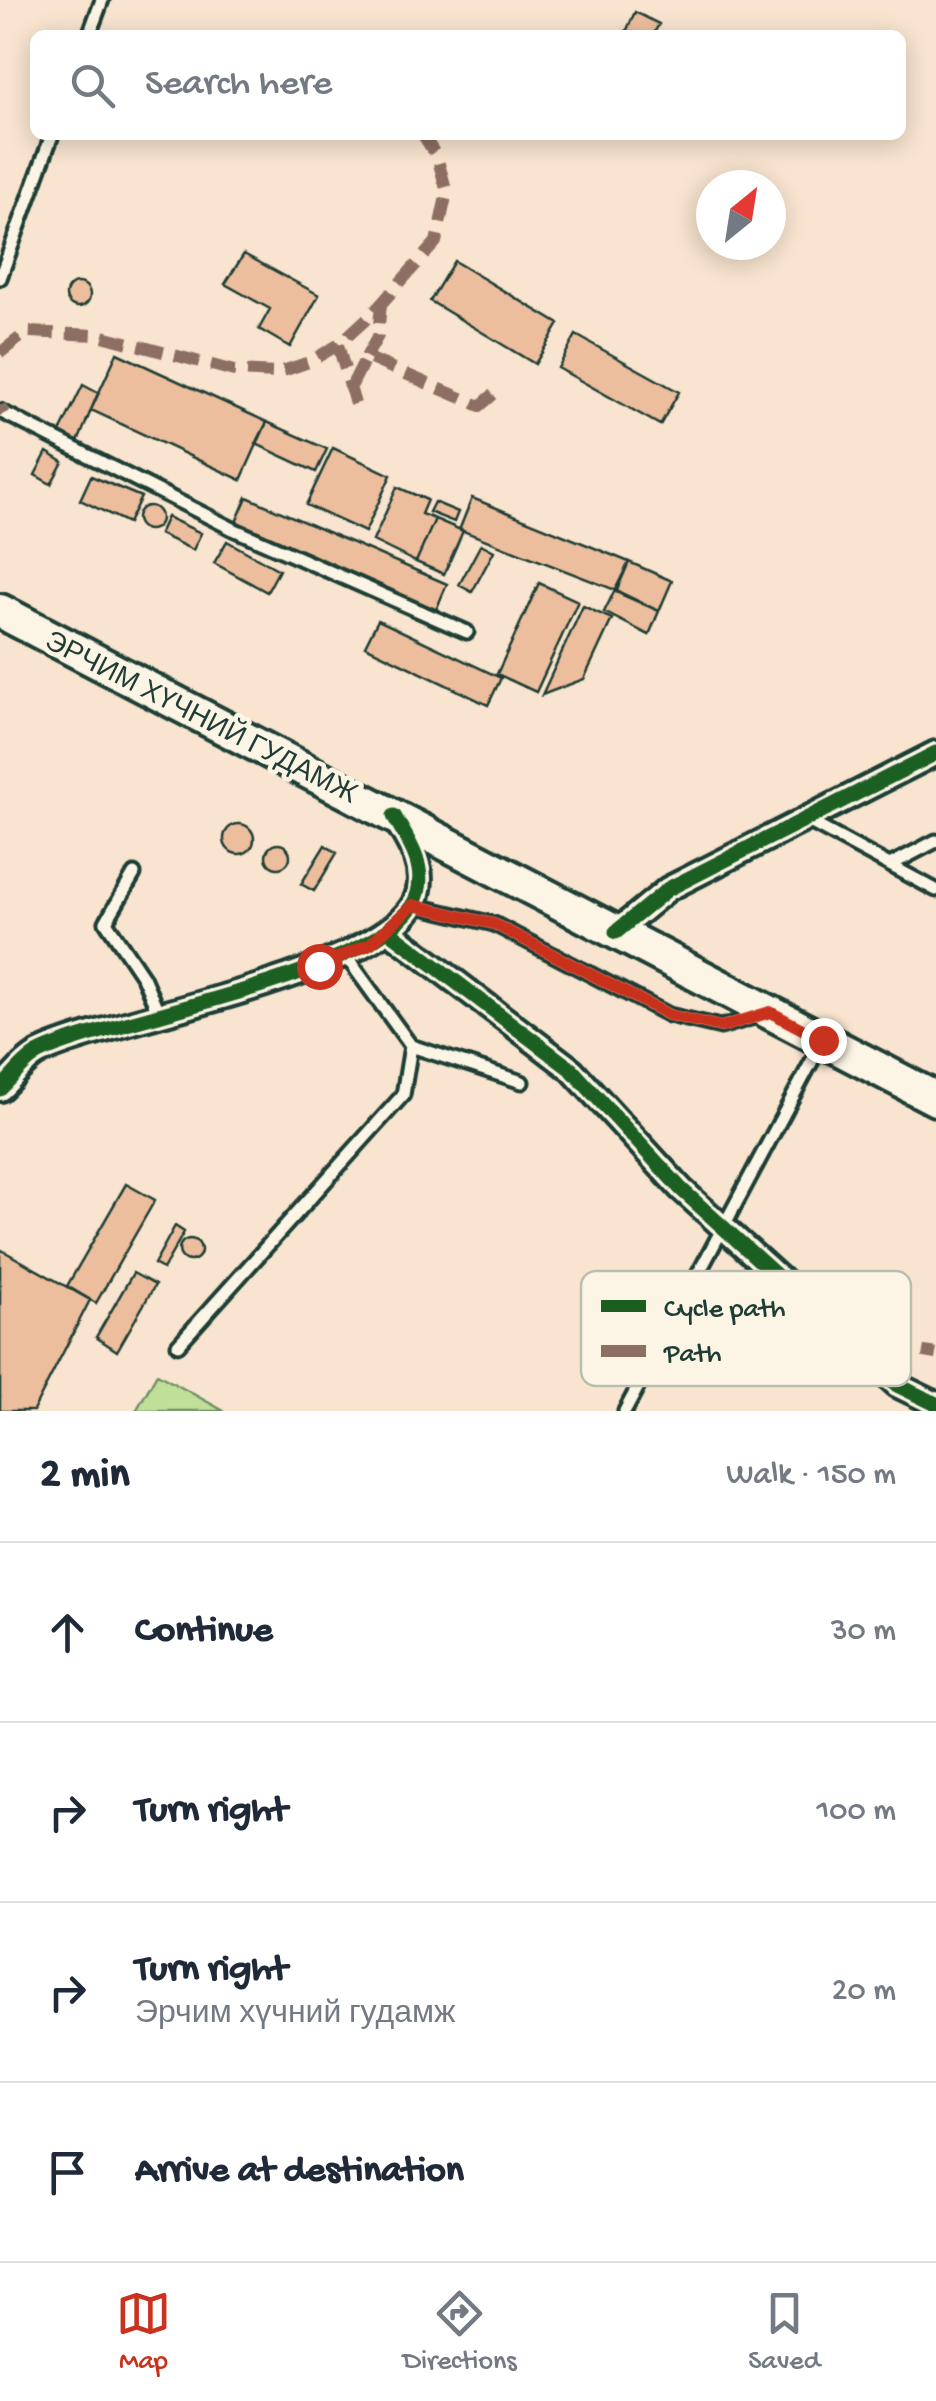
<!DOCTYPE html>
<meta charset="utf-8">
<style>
:root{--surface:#fff;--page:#f6f6f7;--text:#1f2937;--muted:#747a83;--line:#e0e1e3;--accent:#c8321e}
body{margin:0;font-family:"Gochi Hand",sans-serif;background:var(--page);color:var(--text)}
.compass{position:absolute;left:696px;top:170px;width:90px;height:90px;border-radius:50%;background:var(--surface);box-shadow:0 5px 25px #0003;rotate:30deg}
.stop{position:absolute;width:30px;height:30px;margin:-22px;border:8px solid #c8321e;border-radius:50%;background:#fff}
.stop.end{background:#c8321e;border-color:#fff;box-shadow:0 2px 10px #0008}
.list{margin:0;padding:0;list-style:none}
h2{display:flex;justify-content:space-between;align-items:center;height:130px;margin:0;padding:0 40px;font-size:42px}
h2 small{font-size:32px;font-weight:400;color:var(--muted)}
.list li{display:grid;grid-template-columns:65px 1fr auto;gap:30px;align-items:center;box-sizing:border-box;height:180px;padding:0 40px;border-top:2px solid var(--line)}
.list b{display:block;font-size:38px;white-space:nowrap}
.list p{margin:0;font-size:32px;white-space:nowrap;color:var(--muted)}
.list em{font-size:32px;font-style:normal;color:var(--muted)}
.icon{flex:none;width:55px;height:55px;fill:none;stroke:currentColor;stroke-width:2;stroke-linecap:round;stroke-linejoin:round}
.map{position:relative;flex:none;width:936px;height:1411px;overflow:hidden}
.search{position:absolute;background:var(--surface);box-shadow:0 5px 25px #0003;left:30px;right:30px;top:30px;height:110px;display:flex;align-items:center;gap:25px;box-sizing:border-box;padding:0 35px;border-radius:15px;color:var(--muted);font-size:38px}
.sheet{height:850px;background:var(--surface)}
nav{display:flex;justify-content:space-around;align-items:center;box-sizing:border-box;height:140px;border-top:2px solid var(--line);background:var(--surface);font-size:28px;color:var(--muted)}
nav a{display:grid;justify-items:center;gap:5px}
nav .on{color:var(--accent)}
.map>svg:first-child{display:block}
.green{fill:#c0e099;stroke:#708e66;stroke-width:2.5}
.building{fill:#edbe9d;stroke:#1f3d34;stroke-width:2.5}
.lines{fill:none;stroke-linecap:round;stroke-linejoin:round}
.service-casing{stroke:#1f3d34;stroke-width:19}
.minor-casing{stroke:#1f3d34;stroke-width:30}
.secondary-casing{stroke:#1f3d34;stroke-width:40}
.service{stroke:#fcf5e5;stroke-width:11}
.minor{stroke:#fcf5e5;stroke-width:22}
.secondary{stroke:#fcf5e5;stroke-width:32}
.quiet{stroke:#8d6e63;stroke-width:12;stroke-dasharray:25 12;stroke-linecap:butt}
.cycleway-casing{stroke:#fcf5e5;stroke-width:21}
.cycleway{stroke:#1b5e20;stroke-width:15}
.route{stroke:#c8321e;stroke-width:12}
.labels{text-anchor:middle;stroke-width:9;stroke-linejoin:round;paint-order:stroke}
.street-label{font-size:28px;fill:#1f3d34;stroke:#fcf5e5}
.key{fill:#fcf5e5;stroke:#babeb0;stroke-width:2.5}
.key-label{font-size:28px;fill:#1f3d34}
</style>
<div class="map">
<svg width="936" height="1411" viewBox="0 0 936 1411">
<rect width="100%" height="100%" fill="#f8e4cf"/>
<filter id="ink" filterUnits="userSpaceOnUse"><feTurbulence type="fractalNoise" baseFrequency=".01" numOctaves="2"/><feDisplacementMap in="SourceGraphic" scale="20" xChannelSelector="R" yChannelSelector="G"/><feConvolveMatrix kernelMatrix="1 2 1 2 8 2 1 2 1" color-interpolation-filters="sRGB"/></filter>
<g filter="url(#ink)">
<path class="green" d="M157,1374L224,1411H136Z"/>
<path class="building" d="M635,12L659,24L653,35L626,32Z
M244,254L319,295L290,347L259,329L270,309L225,284Z
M454,261L559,324L535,364L430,301Z
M66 295a12 12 0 1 1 24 0a12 12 0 1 1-24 0Z
M576,335L679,392L660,425L558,368Z
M117,353L267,422L241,480L91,410Z
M83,385L98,393L76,447L58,436Z
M267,422L327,449L316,472L256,444Z
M333,448L391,475L365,532L306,505Z
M47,452L63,462L51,484L35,475Z
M91,476L141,497L128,523L80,500Z
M397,487L427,500L421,514L435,519L416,562L373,541Z
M247,497L447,584L434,615L233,529Z
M472,498L629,562L615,590L463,531L460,528Z
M434,502L458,512L454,522L429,512Z
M137 518a12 12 0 1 1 24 0a12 12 0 1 1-24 0Z
M167,517L201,533L193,550L159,534Z
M435,519L463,531L444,574L416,562Z
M227,541L279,570L267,592L214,563Z
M481,544L494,551L472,592L459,585Z
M629,562L672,581L659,611L616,592Z
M539,583L578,601L536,692L497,674Z
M615,590L659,611L649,635L604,612Z
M583,606L612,619L584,679L542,695Z
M378,620L501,678L488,705L365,646Z
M224 839a15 15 0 1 1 30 0a15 15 0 1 1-30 0Z
M266 856a12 12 0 1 1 24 0a12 12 0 1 1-24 0Z
M325,845L337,853L314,891L301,884Z
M126,1184L155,1200L96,1303L67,1286Z
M175,1226L184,1232L163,1269L154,1264Z
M179 1250a11 11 0 1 1 22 0a11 11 0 1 1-22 0Z
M0,1249L90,1300L33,1411H0Z
M133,1273L155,1285L117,1351L96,1337Z"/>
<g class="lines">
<defs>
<path id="service" d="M89,35L102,0
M0,278L52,135
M0,411L233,529L467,632
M806,820L936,890
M890,865L936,841
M134,874L106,922L143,977L159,1014
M413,905L494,924L669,1015L721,1027L761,1015
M411,1046L522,1082
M178,1345L403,1095L411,1046L346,956
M625,1411L821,1044"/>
<path id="minor" d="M389,931L572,1070L681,1189L897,1385L936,1404
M616,932L668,889L936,753
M0,1089C12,1078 25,1060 39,1053C115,1016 395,973 418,894C426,865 408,841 394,817"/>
<path id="secondary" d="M0,611L936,1099"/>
</defs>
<use href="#service" class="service-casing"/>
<use href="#minor" class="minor-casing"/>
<use href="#secondary" class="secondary-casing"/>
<use href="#service" class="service"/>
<use href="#minor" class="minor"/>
<use href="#secondary" class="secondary"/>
<path class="quiet" d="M338,345L355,404
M0,353L27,332L99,335L234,371L277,373L309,362L338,345L374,312L436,242L447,192L437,157L423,135
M366,357L378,336L381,304
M352,385L366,357L480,406L501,388
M0,406L4,414
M850,1339L936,1354"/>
<defs>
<path id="cycleway" d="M389,931L572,1070L681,1189L897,1385L936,1404
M616,932L668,889L936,753
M0,1089C12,1078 25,1060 39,1053C115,1016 396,973 418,893C426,864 407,839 394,816"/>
</defs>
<use href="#cycleway" class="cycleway-casing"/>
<use href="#cycleway" class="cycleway"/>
</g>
</g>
<g class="lines" filter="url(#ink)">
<path class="route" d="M319,966L370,944L413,905L494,924L669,1015L722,1027L770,1012L823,1040"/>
</g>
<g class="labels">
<g class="street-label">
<text transform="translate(202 716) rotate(27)" y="10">ЭРЧИМ ХҮЧНИЙ ГУДАМЖ</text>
</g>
</g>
<rect x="581" y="1271" width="330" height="115" rx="15" class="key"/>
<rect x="601" y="1300" width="45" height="12" fill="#1b5e20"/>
<rect x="601" y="1345" width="45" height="12" fill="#8d6e63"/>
<g class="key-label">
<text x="664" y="1316">Cycle path</text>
<text x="664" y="1361">Path</text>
</g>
</svg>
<svg class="compass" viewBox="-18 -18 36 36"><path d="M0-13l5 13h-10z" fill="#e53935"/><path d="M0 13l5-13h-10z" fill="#747a83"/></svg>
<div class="stop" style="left:319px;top:966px"></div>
<div class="stop end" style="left:823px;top:1040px"></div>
<div class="search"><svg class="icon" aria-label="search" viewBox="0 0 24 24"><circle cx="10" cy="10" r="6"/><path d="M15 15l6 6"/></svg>Search here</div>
</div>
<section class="sheet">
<h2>2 min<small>Walk · 150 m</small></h2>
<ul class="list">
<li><svg class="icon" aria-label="ahead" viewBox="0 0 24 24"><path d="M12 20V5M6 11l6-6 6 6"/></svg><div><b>Continue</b></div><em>30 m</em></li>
<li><svg class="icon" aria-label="right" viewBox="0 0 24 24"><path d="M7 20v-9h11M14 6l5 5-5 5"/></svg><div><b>Turn right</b></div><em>100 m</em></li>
<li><svg class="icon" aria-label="right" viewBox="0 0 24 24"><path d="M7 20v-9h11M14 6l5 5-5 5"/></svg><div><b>Turn right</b><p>Эрчим хүчний гудамж</p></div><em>20 m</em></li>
<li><svg class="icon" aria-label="arrive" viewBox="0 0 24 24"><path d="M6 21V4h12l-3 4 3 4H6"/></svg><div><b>Arrive at destination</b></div></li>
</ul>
</section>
<nav>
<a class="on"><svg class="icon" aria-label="map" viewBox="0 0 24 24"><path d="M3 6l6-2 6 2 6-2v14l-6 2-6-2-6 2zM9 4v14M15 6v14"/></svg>Map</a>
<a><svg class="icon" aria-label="directions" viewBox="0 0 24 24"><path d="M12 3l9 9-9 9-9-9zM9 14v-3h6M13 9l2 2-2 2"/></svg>Directions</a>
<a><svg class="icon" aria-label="saved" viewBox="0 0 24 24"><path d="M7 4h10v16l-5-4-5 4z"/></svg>Saved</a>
</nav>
